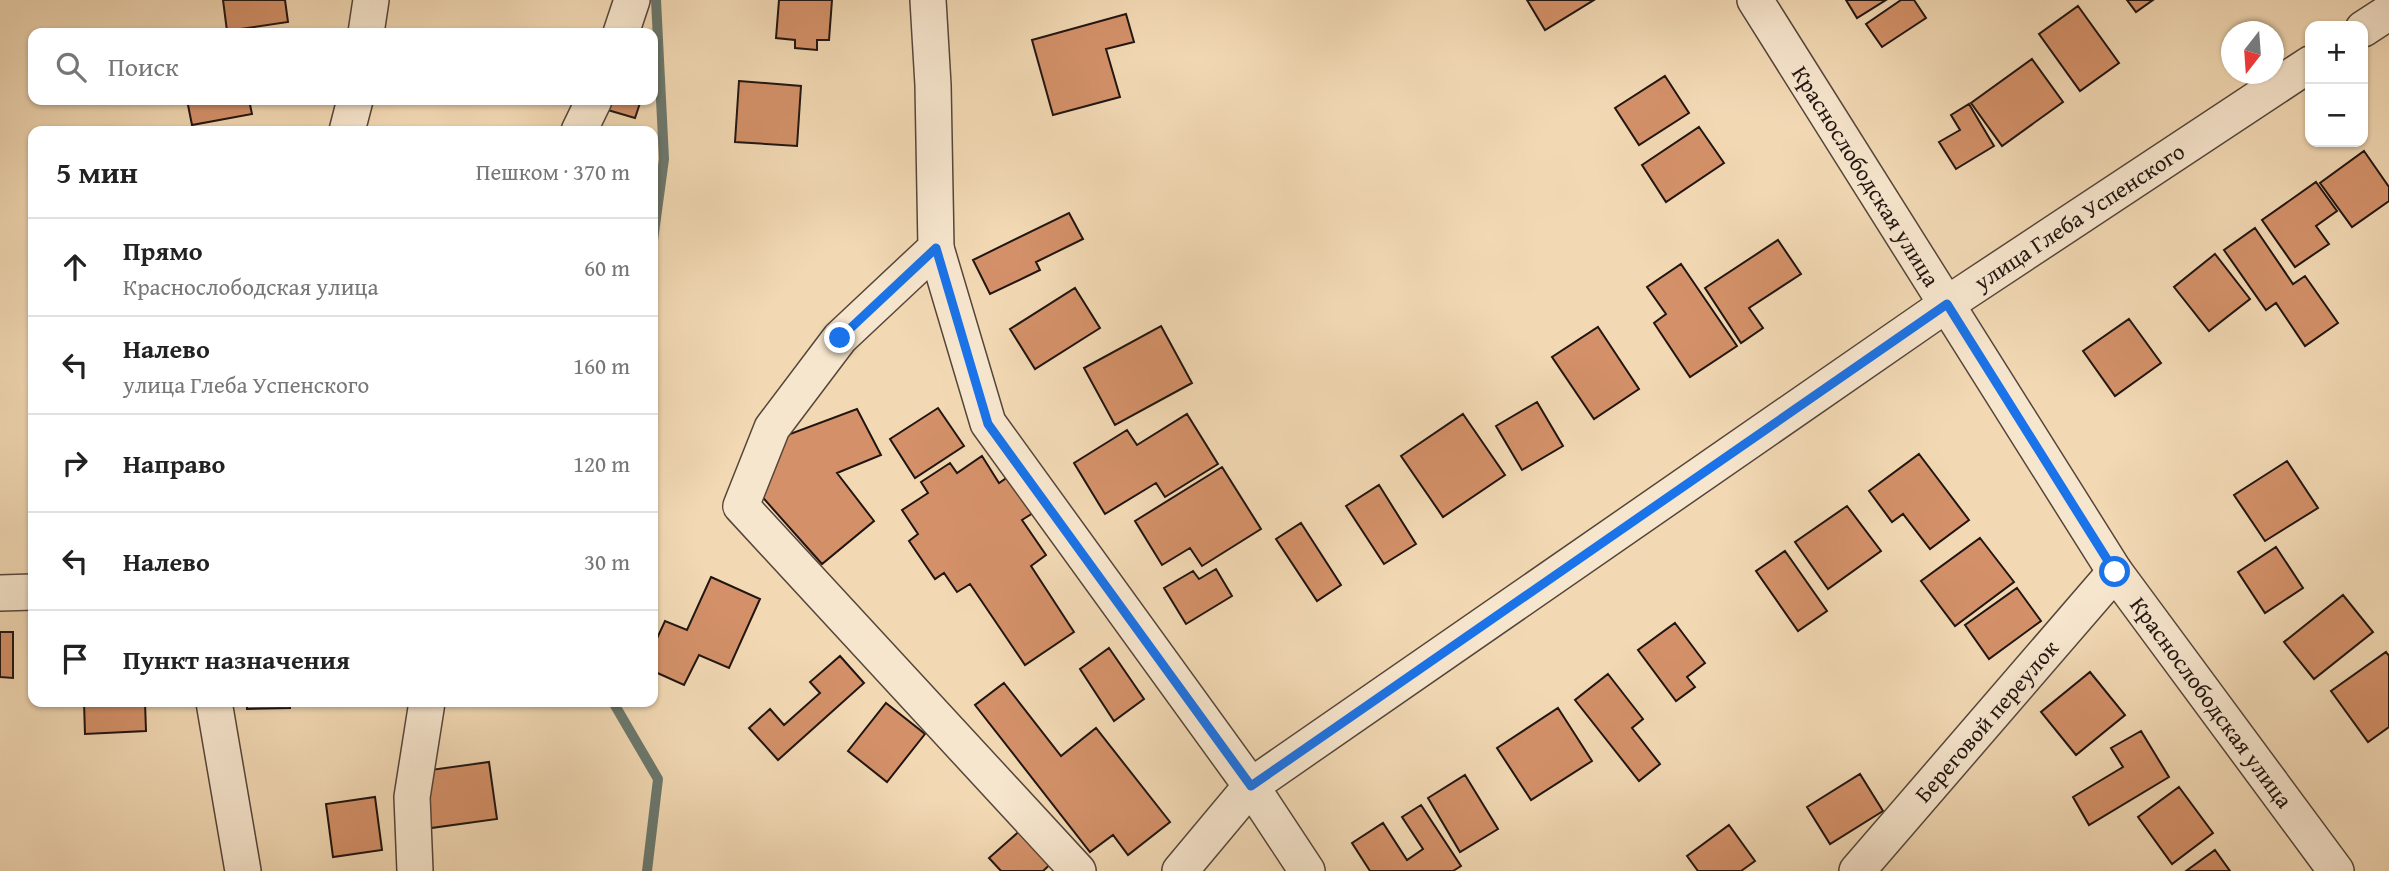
<!DOCTYPE html>
<html lang="ru">
<meta charset="utf-8">
<style>
:root{--surface:#fff;--page:#f2f2f2;--text:#222;--muted:#767676;--line:#e0e0e0}
body{margin:0;font-family:"Gentium Book Plus",serif;background:var(--page);color:var(--text)}
.controls{position:absolute;right:21px;top:21px;display:grid;overflow:hidden;border-radius:14px;box-shadow:0 2px 5px #0004}
.controls button{width:63px;height:63px;display:grid;place-items:center;padding:0;border:0;border-bottom:2px solid var(--line);background:var(--surface);color:var(--text);font:35px sans-serif}
.compass{position:absolute;left:2221px;top:21px;width:63px;height:63px;border-radius:50%;background:var(--surface);box-shadow:0 2px 5px #0004;rotate:197deg}
.stop{position:absolute;width:21px;height:21px;margin:-16px;border:5px solid #1a73e8;border-radius:50%;background:#fff}
.stop.end{background:#1a73e8;border-color:#fff;box-shadow:0 2px 7px #0008}
.list{margin:0;padding:0;list-style:none}
h2{display:flex;justify-content:space-between;align-items:center;height:91px;margin:0;padding:0 28px;font-size:30px}
h2 small{font-size:23px;font-weight:400;color:var(--muted)}
.list li{display:grid;grid-template-columns:46px 1fr auto;gap:21px;align-items:center;box-sizing:border-box;height:98px;padding:0 28px;border-top:2px solid var(--line)}
.list b{display:block;font-size:26px;white-space:nowrap}
.list p{margin:0;font-size:23px;white-space:nowrap;color:var(--muted)}
.list em{font-size:23px;font-style:normal;color:var(--muted)}
.icon{flex:none;width:38px;height:38px;fill:none;stroke:currentColor;stroke-width:2;stroke-linecap:round;stroke-linejoin:round}
.map{position:relative;flex:none;width:2389px;height:871px;overflow:hidden}
.search{position:absolute;background:var(--surface);box-shadow:0 2px 5px #0004;left:28px;top:28px;width:630px;height:77px;display:flex;align-items:center;gap:18px;box-sizing:border-box;padding:0 24px;border-radius:14px;color:var(--muted);font-size:26px}
.panel{position:absolute;background:var(--surface);box-shadow:0 2px 5px #0004;left:28px;top:126px;width:630px;height:581px;border-radius:14px}
.map>svg:first-child{display:block}
.lines{fill:none;stroke-linecap:round;stroke-linejoin:round}
.stream{stroke:#6a786e;stroke-width:10}
.building{fill:#d49169;stroke:#211511;stroke-width:2}
.minor-casing{stroke:#55463a;stroke-width:38}
.minor{stroke:#f7e6ce;stroke-width:35}
.route{stroke:#1a73e8;stroke-width:9}
.labels{text-anchor:middle;stroke-width:5;stroke-linejoin:round;paint-order:stroke}
.street-label{font-size:23px;fill:#211511;stroke:#f7e6ce}
</style>
<div class="map">
<svg width="2389" height="871" viewBox="0 0 2389 871">
<rect width="100%" height="100%" fill="#f2d9b4"/>
<filter id="stains"><feTurbulence type="fractalNoise" baseFrequency=".00286" numOctaves="4"/><feColorMatrix values="0 0 0 0 .2 0 0 0 0 .09 0 0 0 0 .02 0 0 0 .5 -.17"/></filter>
<radialGradient id="worn" r=".72"><stop offset=".6" stop-color="#630" stop-opacity="0"/><stop offset="1" stop-color="#630" stop-opacity=".3"/></radialGradient>
<g class="lines">
<path class="stream" d="M653,240L664,159L656,0
M613,702L658,779L647,871"/>
</g>
<path class="building" d="M223,0H285L288,22L227,31Z
M779,0H832L829,40H817V50L795,48V40L776,38Z
M1527,0H1594L1545,30Z
M1846,0H1886L1857,18Z
M1901,0H1914L1926,18L1882,47L1866,24Z
M2127,0H2153L2136,12Z
M2078,6L2119,63L2080,91L2039,34Z
M1126,14L1134,42L1106,49L1120,97L1053,115L1032,40Z
M2032,59L2063,102L2002,146L1971,103Z
M1665,76L1689,113L1639,145L1615,108Z
M739,81L801,86L797,146L735,142Z
M187,100H249L252,114L192,125Z
M604,100H641L635,118L601,108Z
M1969,104L1994,146L1956,169L1939,142L1960,130L1951,115Z
M1699,127L1724,163L1666,202L1642,165Z
M2364,151L2389,187V201L2352,227L2320,183Z
M2316,182L2337,211L2316,226L2329,244L2295,267L2262,220Z
M1069,213L1083,239L1036,262L1040,270L990,294L973,260Z
M2255,228L2293,284L2305,276L2338,323L2305,346L2276,303L2266,310L2224,250Z
M1778,240L1801,274L1749,308L1763,328L1741,343L1705,288Z
M2215,254L2250,299L2209,331L2174,287Z
M1681,264L1737,346L1690,377L1654,323L1666,314L1647,287Z
M1075,288L1100,328L1035,369L1010,329Z
M2129,319L2161,363L2115,396L2083,351Z
M1161,326L1192,383L1115,425L1084,368Z
M1598,327L1639,389L1594,419L1552,357Z
M1537,402L1563,446L1522,470L1496,426Z
M938,408L964,446L915,478L890,439Z
M857,409L881,455L837,473L874,521L822,564L757,491L782,437Z
M1187,414L1218,464L1165,497L1156,483L1105,514L1074,463L1127,430L1137,445Z
M1463,414L1505,475L1443,517L1401,456Z
M1919,454L1969,520L1930,549L1903,514L1892,522L1869,491Z
M982,456L999,483L1008,477L1033,513L1022,520L1046,555L1031,566L1074,632L1025,665L970,584L957,592L944,573L935,579L909,541L918,534L902,510L928,493L921,482L950,463L957,473Z
M2287,461L2318,508L2265,541L2234,495Z
M1222,467L1261,529L1202,566L1190,548L1162,565L1135,521Z
M1379,485L1416,544L1384,564L1346,506Z
M1847,506L1881,551L1828,589L1795,542Z
M1301,523L1341,585L1317,601L1276,539Z
M1980,538L2014,582L1955,626L1921,581Z
M2276,547L2303,588L2265,613L2238,572Z
M1785,551L1827,611L1798,631L1756,571Z
M1216,569L1232,596L1186,624L1164,588L1193,571L1199,579Z
M711,577L760,599L729,668L699,655L684,685L653,671V647L665,621L687,630Z
M2017,588L2041,621L1989,659L1965,625Z
M2343,595L2373,632L2314,679L2284,642Z
M1675,623L1705,663L1687,677L1695,687L1676,701L1638,650Z
M0,632H13V678L0,677Z
M1109,648L1144,699L1114,721L1080,669Z
M2386,652L2389,656V727L2368,742L2331,691Z
M840,656L864,683L778,760L749,728L770,709L784,725L820,693L810,682Z
M2090,672L2125,715L2076,755L2041,712Z
M1608,674L1643,719L1632,728L1660,764L1639,781L1575,700Z
M1004,683L1061,756L1096,728L1170,822L1128,855L1113,835L1090,852L975,705Z
M84,702H145L146,731L85,734Z
M247,702H290V708L247,709Z
M886,703L925,734L887,782L848,751Z
M1558,708L1592,761L1531,800L1497,748Z
M2141,731L2169,777L2089,825L2073,797L2123,767L2111,748Z
M489,762L497,819L431,828L423,771Z
M1860,774L1883,811L1830,844L1807,807Z
M1465,775L1498,829L1460,852L1428,798Z
M2179,787L2213,833L2172,864L2138,817Z
M375,797L382,850L333,857L326,804Z
M1421,805L1461,866L1453,871H1370L1352,843L1383,823L1407,860L1423,849L1402,817Z
M1729,825L1755,861L1741,871H1698L1687,856Z
M1024,827L1054,861L1043,871H1001L989,858Z
M2215,850L2230,871H2186Z"/>
<g class="lines">
<defs>
<g id="minor">
<path d="M928,0L933,85L936,248L840,338L772,428L741,506L1078,871"/>
<path id="s1" d="M1755,0L2115,572L2336,871"/>
<path d="M2363,29L2389,12"/>
<path d="M366,33L371,0"/>
<path d="M621,33L632,0"/>
<path d="M347,131L355,100"/>
<path d="M579,131L594,100"/>
<path d="M936,248L988,423L1251,786L1307,871"/>
<path d="M0,593L33,592"/>
<path d="M214,702L243,871"/>
<path d="M415,871L412,797L427,702"/>
<path id="s2" d="M1180,871L1251,786L1947,304L2310,64"/>
<path id="s3" d="M1857,871L2115,572"/>
</g>
</defs>
<use href="#minor" class="minor-casing"/>
<use href="#minor" class="minor"/>
</g>
<g class="lines">
<path class="route" d="M840,338L936,248L988,424L1251,786L1947,304L2115,572"/>
</g>
<g class="labels">
<g class="street-label">
<text dy="8" stroke="none"><textPath href="#s1" startOffset="208">Краснослободская улица</textPath></text>
<text dy="8" stroke="none"><textPath href="#s2" startOffset="1116">улица Глеба Успенского</textPath></text>
<text dy="8" stroke="none"><textPath href="#s1" startOffset="838">Краснослободская улица</textPath></text>
<text dy="8" stroke="none"><textPath href="#s3" startOffset="198">Береговой переулок</textPath></text>
</g>
</g>
<rect width="100%" height="100%" filter="url(#stains)"/>
<rect width="100%" height="100%" fill="url(#worn)"/>
</svg>
<div class="controls">
<button>+</button>
<button>−</button>
</div>
<svg class="compass" viewBox="-18 -18 36 36"><path d="M0-13l5 13h-10z" fill="#e53935"/><path d="M0 13l5-13h-10z" fill="#767676"/></svg>
<div class="stop" style="left:2115px;top:572px"></div>
<div class="stop end" style="left:840px;top:338px"></div>
<div class="search"><svg class="icon" aria-label="search" viewBox="0 0 24 24"><circle cx="10" cy="10" r="6"/><path d="M15 15l6 6"/></svg>Поиск</div>
<section class="panel">
<h2>5 мин<small>Пешком · 370 m</small></h2>
<ul class="list">
<li><svg class="icon" aria-label="ahead" viewBox="0 0 24 24"><path d="M12 20V5M6 11l6-6 6 6"/></svg><div><b>Прямо</b><p>Краснослободская улица</p></div><em>60 m</em></li>
<li><svg class="icon" aria-label="left" viewBox="0 0 24 24"><path d="M17 20v-9H6M10 6l-5 5 5 5"/></svg><div><b>Налево</b><p>улица Глеба Успенского</p></div><em>160 m</em></li>
<li><svg class="icon" aria-label="right" viewBox="0 0 24 24"><path d="M7 20v-9h11M14 6l5 5-5 5"/></svg><div><b>Направо</b></div><em>120 m</em></li>
<li><svg class="icon" aria-label="left" viewBox="0 0 24 24"><path d="M17 20v-9H6M10 6l-5 5 5 5"/></svg><div><b>Налево</b></div><em>30 m</em></li>
<li><svg class="icon" aria-label="arrive" viewBox="0 0 24 24"><path d="M6 21V4h12l-3 4 3 4H6"/></svg><div><b>Пункт назначения</b></div></li>
</ul>
</section>
</div>
